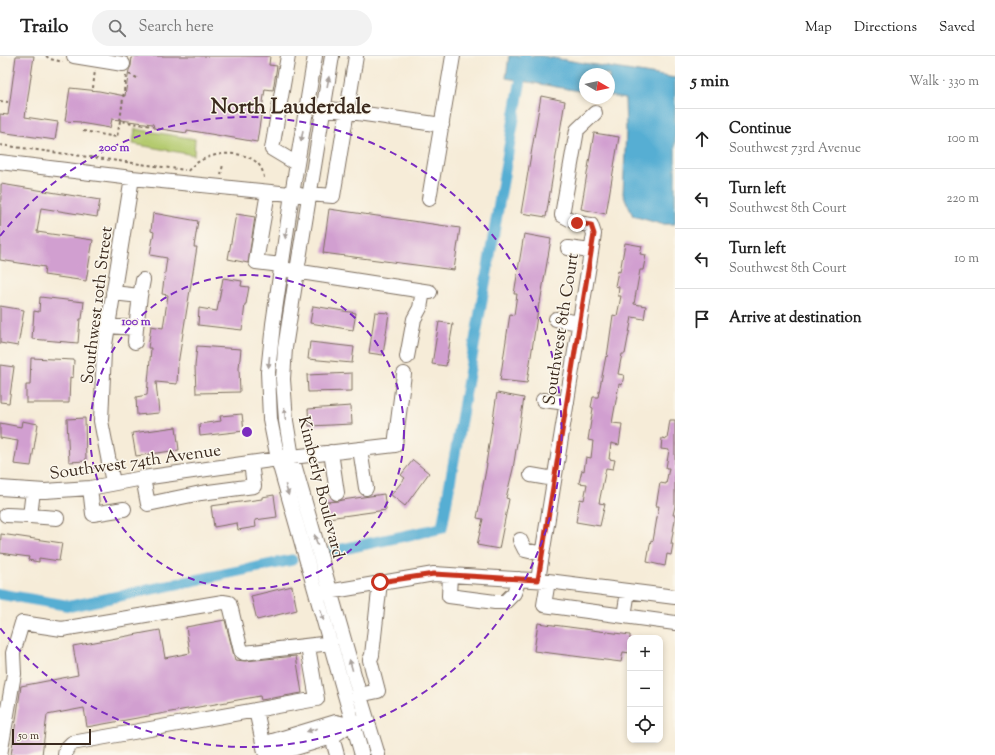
<!DOCTYPE html>
<meta charset="utf-8">
<style>
:root{--surface:#fff;--page:#f2f2f2;--text:#222;--muted:#767676;--line:#e0e0e0}
body{margin:0;font-family:"Sorts Mill Goudy",serif;background:var(--page);color:var(--text)}
.controls{position:absolute;right:12px;bottom:12px;display:grid;overflow:hidden;border-radius:8px;box-shadow:0 2px 6px #0003}
.controls button{width:36px;height:36px;display:grid;place-items:center;padding:0;border:0;border-bottom:1px solid var(--line);background:var(--surface);color:var(--text);font:20px sans-serif}
.compass{position:absolute;left:579px;top:12px;width:36px;height:36px;border-radius:50%;background:var(--surface);box-shadow:0 2px 6px #0003;rotate:99deg}
.scale{position:absolute;left:12px;bottom:10px;width:79px;box-sizing:border-box;padding-left:4px;border:2px solid #3b2a1e;border-top:0;font-size:11px;line-height:14px;white-space:nowrap;color:#3b2a1e;-webkit-text-stroke:3px #fbf7ec;paint-order:stroke}
.stop{position:absolute;width:12px;height:12px;margin:-9px;border:3px solid #c8321e;border-radius:50%;background:#fff}
.stop.end{background:#c8321e;border-color:#fff;box-shadow:0 1px 4px #0008}
.list{margin:0;padding:0;list-style:none}
h2{display:flex;justify-content:space-between;align-items:center;height:52px;margin:0;padding:0 16px;font-size:17px}
h2 small{font-size:13px;font-weight:400;color:var(--muted)}
.list li{display:grid;grid-template-columns:26px 1fr auto;gap:12px;align-items:center;box-sizing:border-box;height:60px;padding:0 16px;border-top:1px solid var(--line)}
.list b{display:block;font-size:15px;white-space:nowrap}
.list p{margin:0;font-size:13px;white-space:nowrap;color:var(--muted)}
.list em{font-size:13px;font-style:normal;color:var(--muted)}
.icon{flex:none;width:22px;height:22px;fill:none;stroke:currentColor;stroke-width:2;stroke-linecap:round;stroke-linejoin:round}
.map{position:relative;flex:none;width:675px;height:699px;overflow:hidden}
header{display:flex;align-items:center;gap:24px;box-sizing:border-box;height:56px;padding:0 20px;background:var(--surface);border-bottom:1px solid var(--line)}
header strong{font-size:19px}
nav{display:flex;gap:22px;margin-inline-start:auto;font-size:14px}
.search{width:280px;height:36px;background:var(--page);display:flex;align-items:center;gap:10px;box-sizing:border-box;padding:0 14px;border-radius:22px;color:var(--muted);font-size:15px}
main{display:flex}
aside{flex:1;background:var(--surface)}
.map>svg:first-child{display:block}
.green{fill:#b4ca6e;stroke:#787a46}
.water{fill:#56aed3;stroke:#486c78}
.lines{fill:none;stroke-linecap:round;stroke-linejoin:round}
.canal{stroke:#56aed3;stroke-width:11}
.building{fill:#d19fd0}
.minor-casing{stroke:#7c6e5f;stroke-width:16}
.path{stroke:#7c6e5f;stroke-width:2;stroke-dasharray:3 3;stroke-linecap:butt}
.minor{stroke:#fff;stroke-width:14}
.oneway{fill:#a79f9a}
.route{stroke:#c8321e;stroke-width:5}
.ring{fill:none;stroke:#7b2cbf;stroke-width:2;stroke-dasharray:7 5}
.labels{text-anchor:middle;stroke-width:3;stroke-linejoin:round;paint-order:stroke}
.street-label{font-size:17px;fill:#3b2a1e;stroke:#fbf7ec}
.district-label{font-size:21px;font-weight:bold;fill:#3b2a1e;stroke:#fbf7ec}
.centre{fill:#7b2cbf;stroke:#fbf7ec;stroke-width:2}
.ring-label{font-size:12px;text-anchor:middle;font-weight:bold;fill:#7b2cbf;stroke:#fbf7ec;stroke-width:3;stroke-linejoin:round;paint-order:stroke}
</style>
<header>
<strong>Trailo</strong>
<div class="search"><svg class="icon" aria-label="search" viewBox="0 0 24 24"><circle cx="10" cy="10" r="6"/><path d="M15 15l6 6"/></svg>Search here</div>
<nav><a>Map</a><a>Directions</a><a>Saved</a></nav>
</header>
<main>
<div class="map">
<svg width="675" height="699" viewBox="0 0 675 699">
<rect width="100%" height="100%" fill="#fbf7ec"/>
<filter id="ink" filterUnits="userSpaceOnUse"><feTurbulence type="fractalNoise" baseFrequency=".025" numOctaves="2"/><feDisplacementMap in="SourceGraphic" scale="8" xChannelSelector="R" yChannelSelector="G"/><feConvolveMatrix kernelMatrix="1 2 1 2 8 2 1 2 1" color-interpolation-filters="sRGB"/></filter>
<filter id="wash" filterUnits="userSpaceOnUse"><feTurbulence type="fractalNoise" baseFrequency=".012" numOctaves="4" result="noise"/><feDisplacementMap in="SourceGraphic" scale="16" xChannelSelector="R" yChannelSelector="G"/><feGaussianBlur stdDeviation="0.9" result="paint"/><feColorMatrix in="noise" values="0 0 0 0 0 0 0 0 0 0 0 0 0 0 0 0 0 1.4 0 .05"/><feComposite in="paint" operator="in"/></filter>
<g filter="url(#wash)">
<rect width="100%" height="100%" fill="#f6ecd8"/>
<path class="green" d="M135,73L195,83L194,99L133,88Z"/>
<path class="water" d="M509,0H541L675,22V168H661L633,160L623,138L626,74L625,43L609,40V18H585V36L506,22Z"/>
<g class="lines">
<path class="canal" d="M333,495L442,472L525,0
M0,538L71,550L292,504"/>
</g>
<g id="blocks">
<path class="building" d="M16,0H34L25,61L58,66L55,84L0,76V58L8,59Z
M132,0H270L269,9L277,10L273,34L265,33L257,86L187,74V77L154,72L153,68L112,63L110,72L80,67L81,66L65,65L70,32L99,35L125,40L129,14L131,10Z
M541,40L565,45L546,161L521,157Z
M594,77L619,81L606,158L581,153Z
M1,128L100,144L97,161L41,152L37,176L93,184L86,225L44,219L45,211L0,204Z
M329,153L460,172L454,214L323,197Z
M153,157L198,165L194,191H197L178,308L177,328L156,326L159,357L137,359L136,341L147,339L151,292H148L151,270L163,272L168,239L162,238L167,202L150,199L154,176L151,175Z
M236,158L255,161L248,207L228,203Z
M524,178L551,183L540,247H539L527,327L500,324L510,258L514,259L517,238H514Z
M625,187L642,190L640,198L646,199L643,214H640L634,248L646,250L644,263L632,261L625,298H622L618,318L624,319L622,329L619,328L612,367L622,368L619,389L611,387L609,403L615,404L613,413L606,412L599,447L605,448L600,470L576,466L580,443L584,444L587,428L579,427L582,414L584,415L586,401L591,402L593,385L588,384L593,352L591,351L593,341H598L606,300L607,301L613,259L617,260L621,240H618L619,231L615,230L618,215L620,216Z
M223,222L242,225L241,230L249,231L246,248H245L242,274L198,269L199,252L217,255Z
M40,241L84,246L82,263H80L78,287L32,283L34,255L39,256Z
M0,250L24,254L18,290L0,287Z
M313,250L356,257L353,274L310,267Z
M375,256L389,257L383,299L369,297Z
M439,266L453,268L446,310L432,308Z
M310,286L354,291L352,307L308,303Z
M197,290L241,293L239,312L240,336L196,337L195,310Z
M31,302L74,304L73,322L70,321L69,347H26V329H30Z
M0,309L14,311L9,347L0,346Z
M352,317V335L308,336L307,319Z
M497,337L524,342L513,413L506,442L509,443L499,493L477,489L483,463L477,462L487,408H486Z
M351,350L352,368L309,370L308,353Z
M242,358L244,375L200,380L199,368L221,365L220,360Z
M85,362L86,405L69,406L67,363Z
M670,364H675V450L673,459H675V464L671,488H673L671,499L667,498L665,510L647,506L651,484L653,485L659,450H656L660,427L666,428L669,412H666L669,394L661,393L662,382L667,383Z
M22,365L38,368L31,410L14,408L18,385L0,382V367L21,371Z
M176,371L179,394L136,400L132,377Z
M413,404L429,417L405,450L391,439L405,422L401,419Z
M384,438L386,454L328,462L326,446L338,445L342,444Z
M274,439L277,461L255,464L256,471L238,474L237,467L214,471L211,450L262,443V441Z
M1,478L62,487L59,505L39,502V506L28,504L29,501L0,497Z
M292,530L297,554L257,564L251,540Z
M225,564L235,604L245,605L296,600L302,637L261,644L260,640L87,671L84,652L47,659L42,699H11L21,630L78,619L73,590L160,574L165,602L190,597L186,571Z
M538,567L630,579V597L623,596L621,606L534,595Z"/>
</g>
</g>
<g filter="url(#ink)">
<use href="#blocks" fill-opacity="0" stroke="#7c6e5f" stroke-width="1"/>
<g class="lines">
<defs>
<path id="minor" d="M74,0L123,8
M288,0L272,93L297,108
M315,0L292,138L273,268L268,316L270,363L278,403L362,699
M332,0L297,215L285,292L283,323L286,365L292,401L362,647L378,699
M323,52L442,69
M0,106L132,122L300,139
M268,136L256,206L281,209
M309,138L333,140L356,0
M429,143L453,0
M568,192L591,195
M288,214L430,236
M140,240L143,224
M556,263L580,267
M108,270L136,272L140,240L113,237
M135,286L136,272
M407,301L414,263L420,252L423,235
M543,344L567,347
M360,393L366,432
M331,396L337,437
M531,419L554,423
M143,422L148,448L201,437L254,430L251,407
M113,427L101,365L104,295L132,122
M0,432L45,435L90,432L143,422L292,401L395,389L404,318
M90,432L93,458L124,453
M33,435L30,460L57,462
M6,459L30,460
M520,484L525,494L542,498
M450,519L449,540L495,546H505L514,537L519,523
M538,524L594,178L591,169L577,167L562,159L577,74L595,57
M548,525L544,549L675,567
M322,537L434,518L548,525L675,541
M624,560L628,535
M359,639L378,635L370,604L372,599L380,526
M256,654L265,696
M332,681L337,699
M263,688L336,666L349,669
M0,699L14,618L13,597L22,567L62,573L223,546L229,547L231,553L241,595L244,597L331,587
M65,699L66,693L72,687L317,643L308,591
M272,699L332,681L349,669L361,666"/>
</defs>
<use href="#minor" class="minor-casing"/>
<path class="path" d="M46,0L50,3L63,6
M129,18L137,22
M126,20L120,65L152,70
M93,32L95,14
M0,45L8,46
M83,75L117,81L120,65
M0,89L185,114
M188,115C204,92 264,89 264,124
M221,119L223,108"/>
<use href="#minor" class="minor"/>
</g>
<defs><path id="oneway-solid" d="M-6-.8H1V-3.2L6.5 0L1 3.2V.8H-6Z"/></defs>
<g class="oneway">
<use href="#oneway-solid" transform="translate(328 26) rotate(-80)"/>
<use href="#oneway-solid" transform="translate(302 80) rotate(99)"/>
<use href="#oneway-solid" transform="translate(286 177) rotate(98)"/>
<use href="#oneway-solid" transform="translate(269 306) rotate(95)"/>
<use href="#oneway-solid" transform="translate(285 358) rotate(-94)"/>
<use href="#oneway-solid" transform="translate(287 434) rotate(74)"/>
<use href="#oneway-solid" transform="translate(316 484) rotate(-106)"/>
<use href="#oneway-solid" transform="translate(322 559) rotate(74)"/>
<use href="#oneway-solid" transform="translate(351 609) rotate(-106)"/>
<use href="#oneway-solid" transform="translate(312 674) rotate(163)"/>
</g>
</g>
<g class="lines" filter="url(#ink)">
<path class="route" d="M380,526L434,518L538,524L594,178L591,169L577,167"/>
</g>
<g class="ring">
<circle cx="247" cy="376" r="157"/>
<path d="M0 180A315 315 0 1 1 0 572"/>
</g>
<g class="labels">
<g class="street-label">
<text transform="translate(96 249) rotate(-83)" y="6">Southwest 10th Street</text>
<text transform="translate(560 273) rotate(-81)" y="6">Southwest 8th Court</text>
<text transform="translate(135 405) rotate(-8)" y="6">Southwest 74th Avenue</text>
<text transform="translate(322 431) rotate(76)" y="6">Kimberly Boulevard</text>
</g>
<g class="district-label">
<text x="291" y="57">North Lauderdale</text>
</g>
</g>
<circle cx="247" cy="376" r="6" class="centre"/>
<g class="ring-label">
<text x="114" y="95">200 m</text>
<text x="136" y="269">100 m</text>
</g>
</svg>
<div class="controls">
<button>+</button>
<button>−</button>
<button><svg class="icon" aria-label="locate" viewBox="0 0 24 24"><circle cx="12" cy="12" r="6"/><path d="M12 2v4M12 18v4M2 12h4M18 12h4"/></svg></button>
</div>
<svg class="compass" viewBox="-18 -18 36 36"><path d="M0-13l5 13h-10z" fill="#e53935"/><path d="M0 13l5-13h-10z" fill="#767676"/></svg>
<div class="scale">50 m</div>
<div class="stop" style="left:380px;top:526px"></div>
<div class="stop end" style="left:577px;top:167px"></div>
</div>
<aside>
<h2>5 min<small>Walk · 330 m</small></h2>
<ul class="list">
<li><svg class="icon" aria-label="ahead" viewBox="0 0 24 24"><path d="M12 20V5M6 11l6-6 6 6"/></svg><div><b>Continue</b><p>Southwest 73rd Avenue</p></div><em>100 m</em></li>
<li><svg class="icon" aria-label="left" viewBox="0 0 24 24"><path d="M17 20v-9H6M10 6l-5 5 5 5"/></svg><div><b>Turn left</b><p>Southwest 8th Court</p></div><em>220 m</em></li>
<li><svg class="icon" aria-label="left" viewBox="0 0 24 24"><path d="M17 20v-9H6M10 6l-5 5 5 5"/></svg><div><b>Turn left</b><p>Southwest 8th Court</p></div><em>10 m</em></li>
<li><svg class="icon" aria-label="arrive" viewBox="0 0 24 24"><path d="M6 21V4h12l-3 4 3 4H6"/></svg><div><b>Arrive at destination</b></div></li>
</ul>
</aside>
</main>
